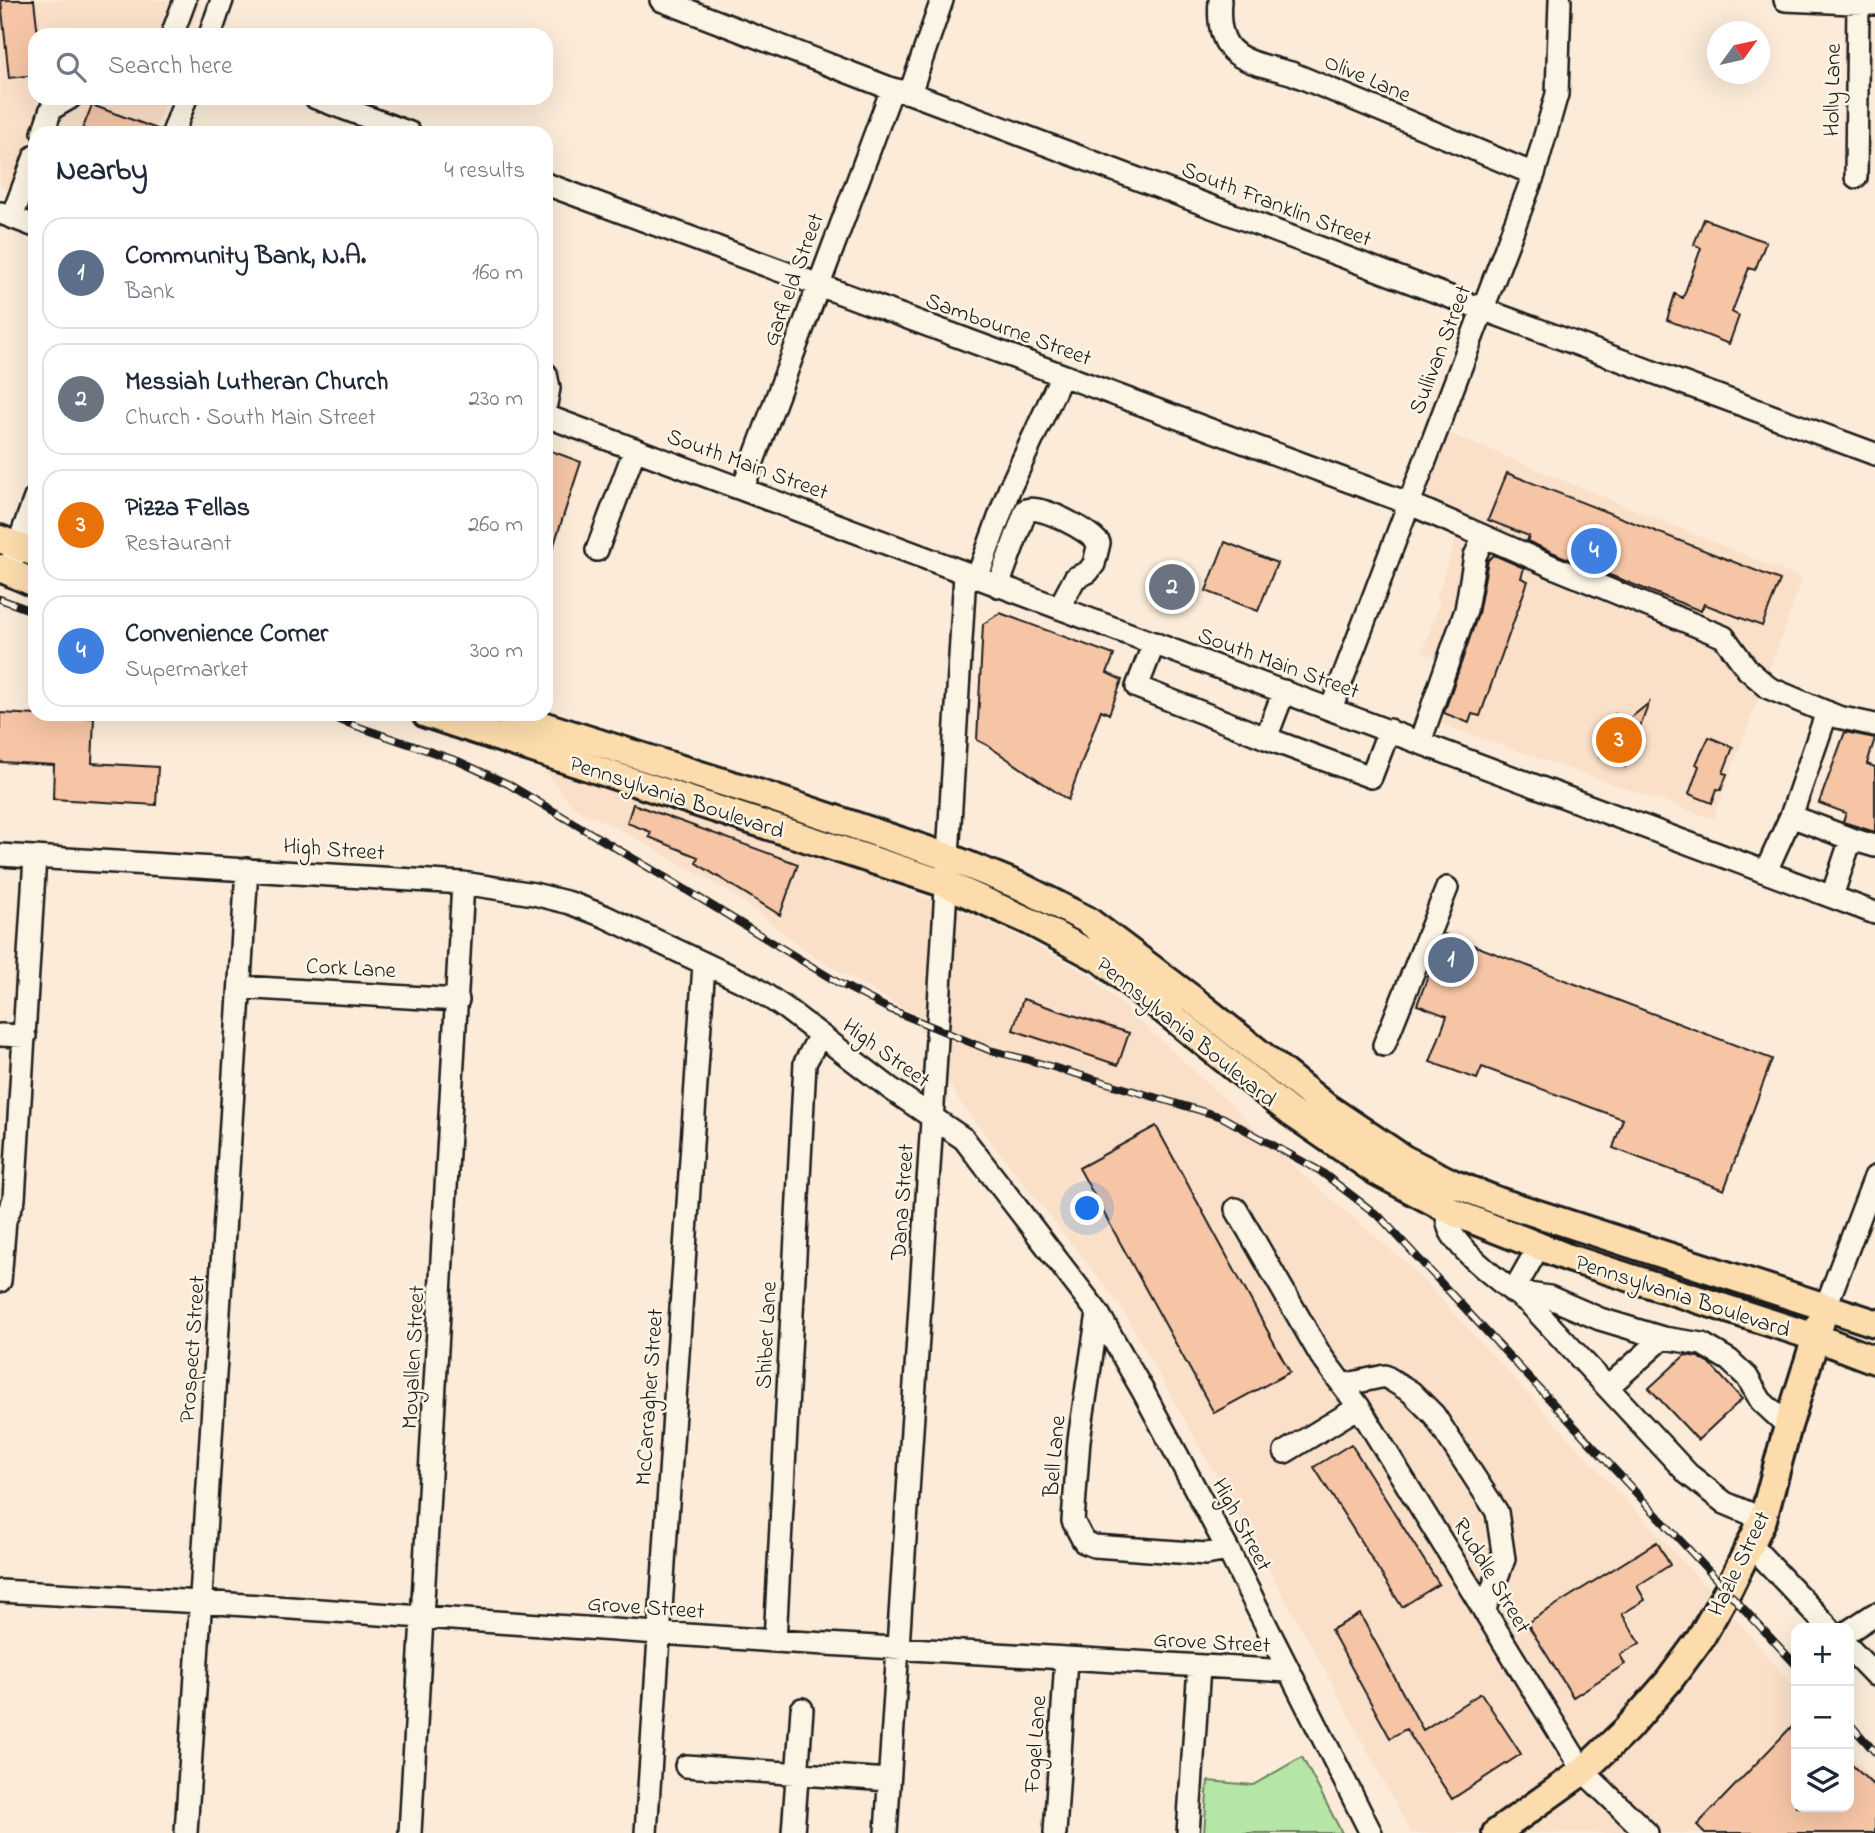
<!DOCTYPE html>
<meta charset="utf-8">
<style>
:root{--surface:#fff;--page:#f6f6f7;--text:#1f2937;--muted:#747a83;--line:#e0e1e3;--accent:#1c1c1c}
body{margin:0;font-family:"Indie Flower",sans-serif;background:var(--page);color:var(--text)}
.controls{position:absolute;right:21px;bottom:21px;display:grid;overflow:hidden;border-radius:14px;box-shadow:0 7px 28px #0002}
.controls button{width:63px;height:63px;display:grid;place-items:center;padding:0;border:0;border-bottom:2px solid var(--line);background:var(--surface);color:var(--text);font:35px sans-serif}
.compass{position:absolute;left:1707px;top:21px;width:63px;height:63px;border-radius:50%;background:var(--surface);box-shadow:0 7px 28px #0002;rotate:57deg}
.you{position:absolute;left:1088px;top:1209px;width:24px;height:24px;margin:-18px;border:5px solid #fff;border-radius:50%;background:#1a73e8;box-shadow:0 0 0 10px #1a73e833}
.badge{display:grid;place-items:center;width:46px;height:46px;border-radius:50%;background:var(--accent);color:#fff;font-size:23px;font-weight:700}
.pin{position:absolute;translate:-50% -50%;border:4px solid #fff;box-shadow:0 2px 7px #0006}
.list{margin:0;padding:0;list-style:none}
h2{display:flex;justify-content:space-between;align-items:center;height:91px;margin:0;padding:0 28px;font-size:30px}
h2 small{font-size:23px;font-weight:400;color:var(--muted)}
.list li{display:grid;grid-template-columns:46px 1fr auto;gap:21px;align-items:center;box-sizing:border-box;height:112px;margin:0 14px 14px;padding:0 14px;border:2px solid var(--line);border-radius:21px}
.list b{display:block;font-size:26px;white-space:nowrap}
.list p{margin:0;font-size:23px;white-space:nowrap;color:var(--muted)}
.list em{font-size:23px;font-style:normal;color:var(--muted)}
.icon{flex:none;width:38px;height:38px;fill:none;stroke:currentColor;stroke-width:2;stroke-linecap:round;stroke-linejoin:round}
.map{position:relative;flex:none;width:1875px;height:1833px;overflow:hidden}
.search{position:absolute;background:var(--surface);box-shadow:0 7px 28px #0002;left:28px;top:28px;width:525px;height:77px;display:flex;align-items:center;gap:18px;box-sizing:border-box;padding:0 24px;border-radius:21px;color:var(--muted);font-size:26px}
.panel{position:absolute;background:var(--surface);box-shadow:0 7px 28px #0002;left:28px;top:126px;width:525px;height:595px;border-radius:21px}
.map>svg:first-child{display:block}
.built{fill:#fae0c9}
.green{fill:#b6e6a5;stroke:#698160;stroke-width:2}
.building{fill:#f6c5a6;stroke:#1c1c1c;stroke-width:2}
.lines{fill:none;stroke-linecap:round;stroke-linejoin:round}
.minor-casing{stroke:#1c1c1c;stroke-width:26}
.major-casing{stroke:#1c1c1c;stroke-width:32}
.minor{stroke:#fcf5e5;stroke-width:21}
.major{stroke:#fcdcac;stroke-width:26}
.rail-casing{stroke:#1c1c1c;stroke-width:8}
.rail{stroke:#fcf5e5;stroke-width:5;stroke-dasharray:16;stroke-linecap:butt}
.labels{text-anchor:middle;stroke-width:5;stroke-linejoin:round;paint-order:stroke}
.street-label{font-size:23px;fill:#1c1c1c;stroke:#fcf5e5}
</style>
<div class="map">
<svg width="1875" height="1833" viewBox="0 0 1875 1833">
<rect width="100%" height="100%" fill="#fbebd8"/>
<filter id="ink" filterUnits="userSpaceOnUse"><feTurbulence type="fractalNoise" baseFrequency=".0143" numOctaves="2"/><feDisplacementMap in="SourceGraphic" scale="14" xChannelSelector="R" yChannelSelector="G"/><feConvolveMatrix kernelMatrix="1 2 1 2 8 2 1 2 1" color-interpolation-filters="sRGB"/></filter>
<g filter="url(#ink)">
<path class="built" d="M0,0H201L189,35H35V98H166L154,133H35V199L0,186Z
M1448,433L1803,579L1713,819L1421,717L1443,659L1422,652L1440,604L1436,599L1457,536L1418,522Z
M544,769L874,877L1001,927L1088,974L1240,1113L1302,1174L1412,1268L1743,1627L1796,1690V1807H1849V1752L1875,1783V1833H1411L1314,1650L1120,1305L959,1101L912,1013L813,956L733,894L623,831L574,808Z"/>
<path class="green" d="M1302,1757L1342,1833H1204L1208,1781L1253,1785Z"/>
<path class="building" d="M1,0H34L38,35H35V75L9,78Z
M92,105L160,130V133H81Z
M1704,219L1766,242L1755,270L1749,268L1732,312L1739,316L1729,344L1667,320L1675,294L1683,298L1701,248L1694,244Z
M546,449L581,462L549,560H546Z
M1507,473L1780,580L1762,626L1704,604L1701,611L1561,556L1527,541L1529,536L1488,520Z
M1225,542L1277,563L1258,611L1206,591Z
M1494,555L1524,568L1521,578L1528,581L1480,716L1472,714L1469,723L1444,713L1478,614L1488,560Z
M1000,613L1114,655L1107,673L1122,680L1109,714L1101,710L1068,800L987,745L977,740L983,624Z
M1649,703L1625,767L1599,757L1604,741L1600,739L1605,723L1611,724L1615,714L1629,719Z
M0,713L94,718L92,763L158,767L156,805L53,799L54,765L0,762Z
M1845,732L1875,738L1867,764L1875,767V832L1843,822L1846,813L1819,803Z
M1709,737L1733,747L1723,773L1727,774L1721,790L1717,789L1712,803L1689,794L1699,766L1696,764Z
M633,804L798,864L780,915L696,863L698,857L649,837L651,832L627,823Z
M1444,934L1772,1059L1724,1190L1613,1148L1623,1119L1482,1067L1477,1079L1430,1062L1447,1016L1417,1005Z
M1023,999L1129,1033L1118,1065L1013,1030Z
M1156,1126L1290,1372L1214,1413L1079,1168Z
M1685,1355L1698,1357L1710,1364L1742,1399L1698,1440L1649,1388Z
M1351,1444L1439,1584L1402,1607L1314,1467Z
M1657,1542L1670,1565L1637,1586L1645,1600L1622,1614L1640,1643L1620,1655L1625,1664L1573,1697L1527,1623Z
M1360,1614L1423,1730L1481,1693L1521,1754L1452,1799L1406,1729L1390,1738L1331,1630Z
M1796,1722V1807H1849V1762L1875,1787V1833H1705L1697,1825Z"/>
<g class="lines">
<defs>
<path id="minor" d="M661,0L892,89L910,93L1482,309L1875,454
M1220,0C1215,58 1243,60 1291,73L1534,174
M1785,0L1875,4
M172,35L185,0
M210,35L222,0
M910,93L942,0
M316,98L410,133
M43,133L51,109L70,98
M173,133L186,98
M1856,177L1858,3
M546,184L1408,503L1556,568L1724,637L1748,670L1769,688L1838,717L1875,725
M1,213L35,226
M12,217L35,156
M546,374L549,388L546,404
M546,416L1875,913
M743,488L892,89
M597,550L635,449
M8,572L35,498
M977,578L1009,490L1062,375
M998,586L1026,510C1043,505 1087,530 1099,543L1094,564L1088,572L1075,578L1059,608
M1154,643L1137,687L1266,738
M1284,691L1266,738L1371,777L1389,730
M1331,709L1534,174L1557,94L1560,0
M1420,742L1466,610L1475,556L1484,537
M1791,816L1827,712
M1851,839L1875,846
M0,855L463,883L534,894L570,903L604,916L752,986L785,1008L891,1089L964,1139L1098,1313L1144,1393L1228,1550L1371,1833
M1766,871L1791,816L1851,839L1832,896
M240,987L458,1000
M0,1035L25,1036
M1384,1045L1447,888
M1446,1208C1447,1215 1447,1224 1450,1230C1461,1253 1507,1288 1529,1303L1688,1474L1725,1503L1763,1519
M1236,1209L1321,1356L1359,1407L1583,1771L1647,1833
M0,1281L5,1220L14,1199L35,857
M1513,1292L1539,1246
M1515,1292L1549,1297L1600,1319L1663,1338L1702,1344L1729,1360L1747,1377L1761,1401L1788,1426
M1826,1306L1875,1177
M1098,1313L1079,1440L1073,1521L1084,1542L1094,1546L1206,1554L1228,1550
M1343,1385L1385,1376L1411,1392L1434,1415L1497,1512L1504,1559L1484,1611
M1609,1386L1663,1338
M1285,1452L1359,1407
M1750,1544L1829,1628
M0,1591L201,1602L775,1641L1288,1671
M1849,1631L1875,1614
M775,1641L805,1063L820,1035
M1849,1648L1875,1675
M686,1766L889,1780
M186,1833L247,869
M410,1833L463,883
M646,1833L704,964
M793,1833L802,1709
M886,1833C912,1413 942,994 965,574
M1055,1833L1066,1659
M1188,1833L1199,1666"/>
<path id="major" d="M0,539L35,553
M0,568L35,583
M426,714L946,884L1029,921L1102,960L1290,1112L1376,1171L1455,1213L1569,1258L1815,1337L1875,1360
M507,714L767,796L948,857L1022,887L1087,920L1192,999L1325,1106L1404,1159L1452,1183L1501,1202L1875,1323
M1496,1833L1583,1771L1627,1729L1668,1682L1700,1639L1728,1590L1763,1519L1788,1426L1821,1321"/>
</defs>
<use href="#minor" class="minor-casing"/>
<use href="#major" class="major-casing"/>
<use href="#minor" class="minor"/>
<use href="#major" class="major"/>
<defs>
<path id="rail" d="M0,599L35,612
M321,714L458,761L508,784L683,888L837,982L887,1008L989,1050L1029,1060L1222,1117L1320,1171L1380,1217L1796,1665
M1849,1723L1875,1752"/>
</defs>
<use href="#rail" class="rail-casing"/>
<use href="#rail" class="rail"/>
</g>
</g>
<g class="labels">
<g class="street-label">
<text transform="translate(1368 77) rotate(23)" y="8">Olive Lane</text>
<text transform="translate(1831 90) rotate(-89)" y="8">Holly Lane</text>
<text transform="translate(1277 203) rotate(21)" y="8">South Franklin Street</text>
<text transform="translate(792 279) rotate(-70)" y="8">Garfield Street</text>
<text transform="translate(1009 328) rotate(20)" y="8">Sambourne Street</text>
<text transform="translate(1439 349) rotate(-69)" y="8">Sullivan Street</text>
<text transform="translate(748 463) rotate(20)" y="8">South Main Street</text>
<text transform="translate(1279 662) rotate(20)" y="8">South Main Street</text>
<text transform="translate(677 796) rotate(18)" y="8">Pennsylvania Boulevard</text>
<text transform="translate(334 848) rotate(4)" y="8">High Street</text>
<text transform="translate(351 967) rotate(3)" y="8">Cork Lane</text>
<text transform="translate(1187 1031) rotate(39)" y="8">Pennsylvania Boulevard</text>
<text transform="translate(887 1052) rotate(36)" y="8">High Street</text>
<text transform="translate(901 1202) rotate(-86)" y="8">Dana Street</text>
<text transform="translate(1683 1295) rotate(18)" y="8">Pennsylvania Boulevard</text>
<text transform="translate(765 1335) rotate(-87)" y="8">Shiber Lane</text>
<text transform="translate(191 1349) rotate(-86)" y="8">Prospect Street</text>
<text transform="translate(412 1357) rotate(-87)" y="8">Moyallen Street</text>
<text transform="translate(648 1397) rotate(-86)" y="8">McCarragher Street</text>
<text transform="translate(1053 1456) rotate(-85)" y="8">Bell Lane</text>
<text transform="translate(1243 1524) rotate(62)" y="8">High Street</text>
<text transform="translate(1738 1563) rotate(-64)" y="8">Hazle Street</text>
<text transform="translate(1493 1575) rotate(59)" y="8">Ruddle Street</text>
<text transform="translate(646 1606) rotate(4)" y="8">Grove Street</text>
<text transform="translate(1212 1641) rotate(3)" y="8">Grove Street</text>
<text transform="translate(1034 1744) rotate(-86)" y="8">Fogel Lane</text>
</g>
</g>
</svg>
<div class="controls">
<button>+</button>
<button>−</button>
<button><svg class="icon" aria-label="layers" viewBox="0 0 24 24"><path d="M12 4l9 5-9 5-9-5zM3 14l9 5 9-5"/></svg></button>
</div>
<svg class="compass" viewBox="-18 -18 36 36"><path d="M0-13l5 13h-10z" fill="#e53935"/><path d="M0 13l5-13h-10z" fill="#747a83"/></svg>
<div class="you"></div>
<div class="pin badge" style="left:1451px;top:960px;background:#5c6f8a">1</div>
<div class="pin badge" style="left:1172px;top:587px;background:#6b7280">2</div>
<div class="pin badge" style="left:1619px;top:740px;background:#e8710a">3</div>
<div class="pin badge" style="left:1594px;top:551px;background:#3f7fe0">4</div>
<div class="search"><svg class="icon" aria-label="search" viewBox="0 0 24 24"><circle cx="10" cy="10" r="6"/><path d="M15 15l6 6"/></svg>Search here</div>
<section class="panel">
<h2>Nearby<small>4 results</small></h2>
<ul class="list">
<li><span class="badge" style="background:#5c6f8a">1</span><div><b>Community Bank, N.A.</b><p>Bank</p></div><em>160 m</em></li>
<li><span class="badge" style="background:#6b7280">2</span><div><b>Messiah Lutheran Church</b><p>Church · South Main Street</p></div><em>230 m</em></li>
<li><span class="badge" style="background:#e8710a">3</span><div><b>Pizza Fellas</b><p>Restaurant</p></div><em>260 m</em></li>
<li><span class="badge" style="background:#3f7fe0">4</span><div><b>Convenience Corner</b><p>Supermarket</p></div><em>300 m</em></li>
</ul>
</section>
</div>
